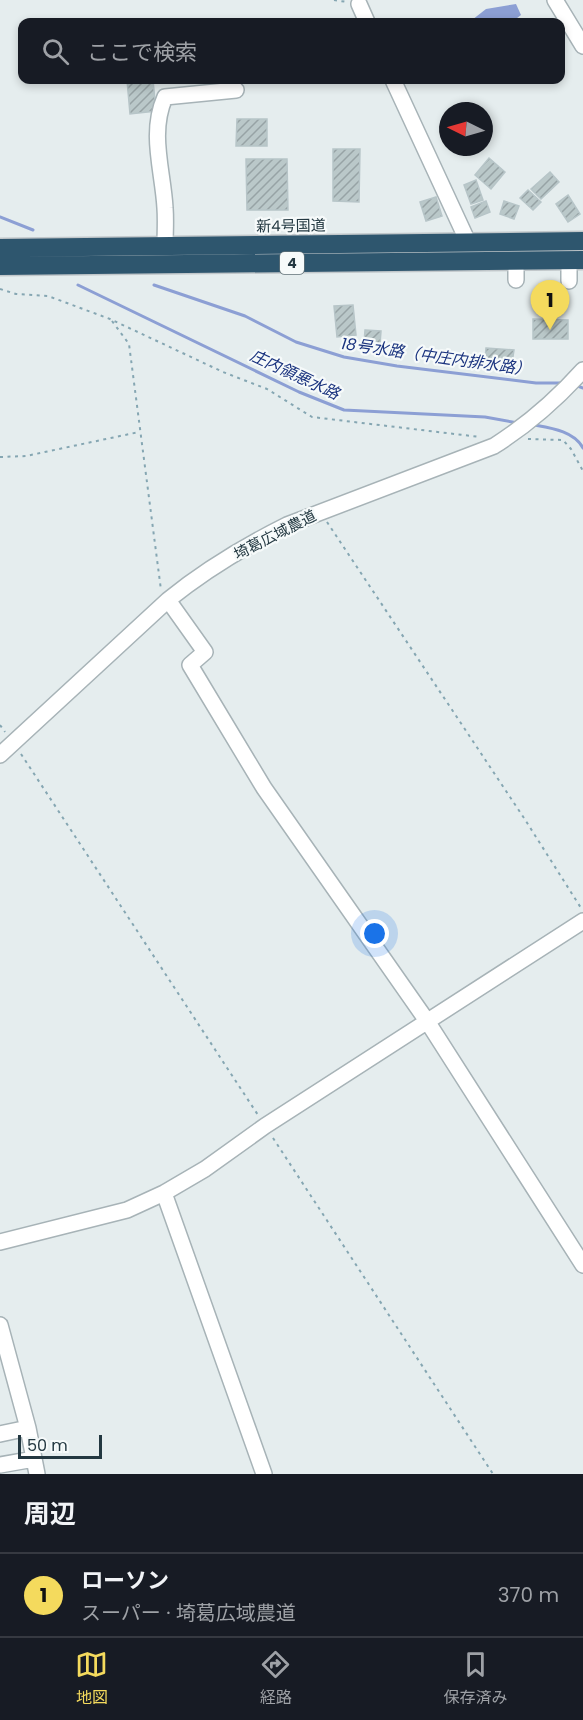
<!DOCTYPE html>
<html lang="ja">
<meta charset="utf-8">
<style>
:root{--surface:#171b24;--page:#242831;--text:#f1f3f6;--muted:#9ea1a6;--line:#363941;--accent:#f4da5d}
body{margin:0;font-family:Poppins,"Noto Sans JP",sans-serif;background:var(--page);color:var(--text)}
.compass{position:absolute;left:439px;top:102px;width:54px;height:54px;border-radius:50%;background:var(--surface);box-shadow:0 3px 9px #0003;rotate:275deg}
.scale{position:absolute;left:18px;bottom:15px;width:84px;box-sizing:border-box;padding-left:6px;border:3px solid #233841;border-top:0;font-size:16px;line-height:21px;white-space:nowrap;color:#233841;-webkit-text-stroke:4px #f6fafa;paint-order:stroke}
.you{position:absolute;left:375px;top:934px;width:21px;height:21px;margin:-15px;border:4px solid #fff;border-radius:50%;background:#1a73e8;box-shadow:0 0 0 9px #1a73e833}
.badge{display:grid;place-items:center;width:39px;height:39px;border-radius:50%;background:var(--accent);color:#111;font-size:20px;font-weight:700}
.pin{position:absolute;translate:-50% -50px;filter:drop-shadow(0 2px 3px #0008)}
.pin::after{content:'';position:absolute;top:32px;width:21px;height:18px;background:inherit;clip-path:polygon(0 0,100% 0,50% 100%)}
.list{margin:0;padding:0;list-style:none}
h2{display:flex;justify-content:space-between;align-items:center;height:78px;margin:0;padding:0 24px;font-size:26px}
h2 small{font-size:20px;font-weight:400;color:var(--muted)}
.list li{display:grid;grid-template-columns:39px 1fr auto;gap:18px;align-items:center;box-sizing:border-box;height:84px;padding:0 24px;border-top:2px solid var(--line)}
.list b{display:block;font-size:22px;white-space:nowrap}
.list p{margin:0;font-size:20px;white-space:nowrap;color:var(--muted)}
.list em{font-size:20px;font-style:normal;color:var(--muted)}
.icon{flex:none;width:33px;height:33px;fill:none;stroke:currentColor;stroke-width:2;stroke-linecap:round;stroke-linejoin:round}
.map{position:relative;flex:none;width:583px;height:1474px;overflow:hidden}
.search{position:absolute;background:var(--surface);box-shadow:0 3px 9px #0003;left:18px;right:18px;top:18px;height:66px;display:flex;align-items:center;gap:15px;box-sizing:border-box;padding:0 21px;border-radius:12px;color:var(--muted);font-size:22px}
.sheet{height:162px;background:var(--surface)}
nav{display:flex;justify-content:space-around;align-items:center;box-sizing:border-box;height:84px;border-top:2px solid var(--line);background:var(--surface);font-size:16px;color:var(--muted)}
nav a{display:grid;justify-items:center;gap:3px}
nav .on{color:var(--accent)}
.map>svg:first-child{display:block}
.water{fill:#8c9fd4}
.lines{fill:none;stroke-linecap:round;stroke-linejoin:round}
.stream{stroke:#8c9fd4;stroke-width:3}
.building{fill:url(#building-hatch);stroke:#b7c5c8;stroke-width:1.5}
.minor-casing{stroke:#a7b3b7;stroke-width:18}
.highway-casing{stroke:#c1c7ca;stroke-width:21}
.path{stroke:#85a6b2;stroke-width:2;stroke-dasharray:3 4.5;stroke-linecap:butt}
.minor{stroke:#fff;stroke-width:15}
.highway{stroke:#2e566e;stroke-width:18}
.labels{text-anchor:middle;stroke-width:4.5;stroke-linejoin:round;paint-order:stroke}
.shield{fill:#f6fafa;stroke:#627278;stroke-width:1.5}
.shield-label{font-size:14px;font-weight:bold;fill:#233841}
.street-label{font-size:15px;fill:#233841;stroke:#f6fafa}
.water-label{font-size:16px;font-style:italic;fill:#1b347f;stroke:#f6fafa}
</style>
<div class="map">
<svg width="583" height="1474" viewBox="0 0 583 1474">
<defs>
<pattern id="building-hatch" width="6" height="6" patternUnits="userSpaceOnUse" patternTransform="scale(1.5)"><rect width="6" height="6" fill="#bac8c9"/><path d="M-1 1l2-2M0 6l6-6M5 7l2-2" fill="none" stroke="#97a3a5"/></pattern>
</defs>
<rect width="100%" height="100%" fill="#e5edee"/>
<path class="water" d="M516,4L521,15L512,22H474L472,20L486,9Z"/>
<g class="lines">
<path class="stream" d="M0,217L33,230
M78,285L299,392L344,410L485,417L518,423
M154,285L245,316L296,342L344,357L397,366L536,383H563
M575,385L583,388
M534,425C551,428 574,431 583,448"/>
</g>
<path class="building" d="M127,80H153L156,111L130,114Z
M237,119H267V146H236Z
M333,149H360L359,202L333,201Z
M489,158L505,172L491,189L475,175Z
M246,159H287L288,210H247Z
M550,172L559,182L541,199L531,189Z
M476,180L483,200L471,204L464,185Z
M528,190L541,202L533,210L520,198Z
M568,195L580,214L568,222L556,204Z
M436,197L442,216L426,221L420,202Z
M486,201L490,212L475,218L471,207Z
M504,201L519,206L514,219L500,214Z
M353,305L356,335L337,337L334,306Z
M533,319L568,320V339H533Z
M365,330L381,331L380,344L364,343Z
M486,348L514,350L512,363L485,360Z"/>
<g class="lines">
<defs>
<path id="minor" d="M555,0L583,46
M359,4L367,22
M393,80L468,242
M165,246C165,233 166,221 165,208C163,171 149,133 165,97L236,90
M516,261V280
M569,281V260
M168,600L205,652L190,665L264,788L427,1021L583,1265
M0,755L168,600C205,570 245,546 287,525L494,446C527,425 557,399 583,370
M164,1193L264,1474
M0,1242L127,1210L164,1193L205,1169L265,1126L583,921
M0,1325L28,1428L37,1474
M0,1434L28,1428
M0,1465L34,1459"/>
<path id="highway" d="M0,248L583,241
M0,266L583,260"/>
</defs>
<use href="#minor" class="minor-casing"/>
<use href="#highway" class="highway-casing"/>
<path class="path" d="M334,0L347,2
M0,289L16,294L48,296L110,319L223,372L267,389L312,417L480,437
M112,321L129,344L161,590
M528,439L563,440L571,449L583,471
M0,457L26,456L139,432
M327,522L524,818L581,908
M0,725L5,732
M21,754L258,1115
M273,1138L493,1474"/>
<use href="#minor" class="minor"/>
<use href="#highway" class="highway"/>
</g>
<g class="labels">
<rect class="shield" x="280" y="252" width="24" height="22" rx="4.5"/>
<g class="shield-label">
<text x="292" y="268">4</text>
</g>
<g class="street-label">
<text transform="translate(291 226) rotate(-1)" y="5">新4号国道</text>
<text transform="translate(275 535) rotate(-27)" y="5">埼葛広域農道</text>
</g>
<g class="water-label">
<text transform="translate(436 356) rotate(8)" y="6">18号水路（中庄内排水路）</text>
<text transform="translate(295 374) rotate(25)" y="6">庄内領悪水路</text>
</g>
</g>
</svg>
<svg class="compass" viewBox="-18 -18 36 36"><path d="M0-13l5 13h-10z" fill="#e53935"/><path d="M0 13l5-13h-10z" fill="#9ea1a6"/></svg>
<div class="scale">50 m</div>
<div class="you"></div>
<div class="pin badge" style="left:550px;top:330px">1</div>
<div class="search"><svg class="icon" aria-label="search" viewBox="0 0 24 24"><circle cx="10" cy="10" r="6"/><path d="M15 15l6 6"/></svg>ここで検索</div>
</div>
<section class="sheet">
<h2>周辺<small></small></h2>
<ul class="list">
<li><span class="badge">1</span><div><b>ローソン</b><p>スーパー · 埼葛広域農道</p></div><em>370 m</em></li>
</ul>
</section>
<nav>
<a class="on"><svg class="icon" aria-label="map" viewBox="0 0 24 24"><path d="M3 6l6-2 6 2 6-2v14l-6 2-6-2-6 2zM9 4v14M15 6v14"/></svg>地図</a>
<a><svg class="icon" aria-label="directions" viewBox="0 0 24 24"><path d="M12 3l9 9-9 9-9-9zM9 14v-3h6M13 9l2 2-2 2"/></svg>経路</a>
<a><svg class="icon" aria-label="saved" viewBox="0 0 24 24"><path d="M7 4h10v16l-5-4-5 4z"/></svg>保存済み</a>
</nav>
